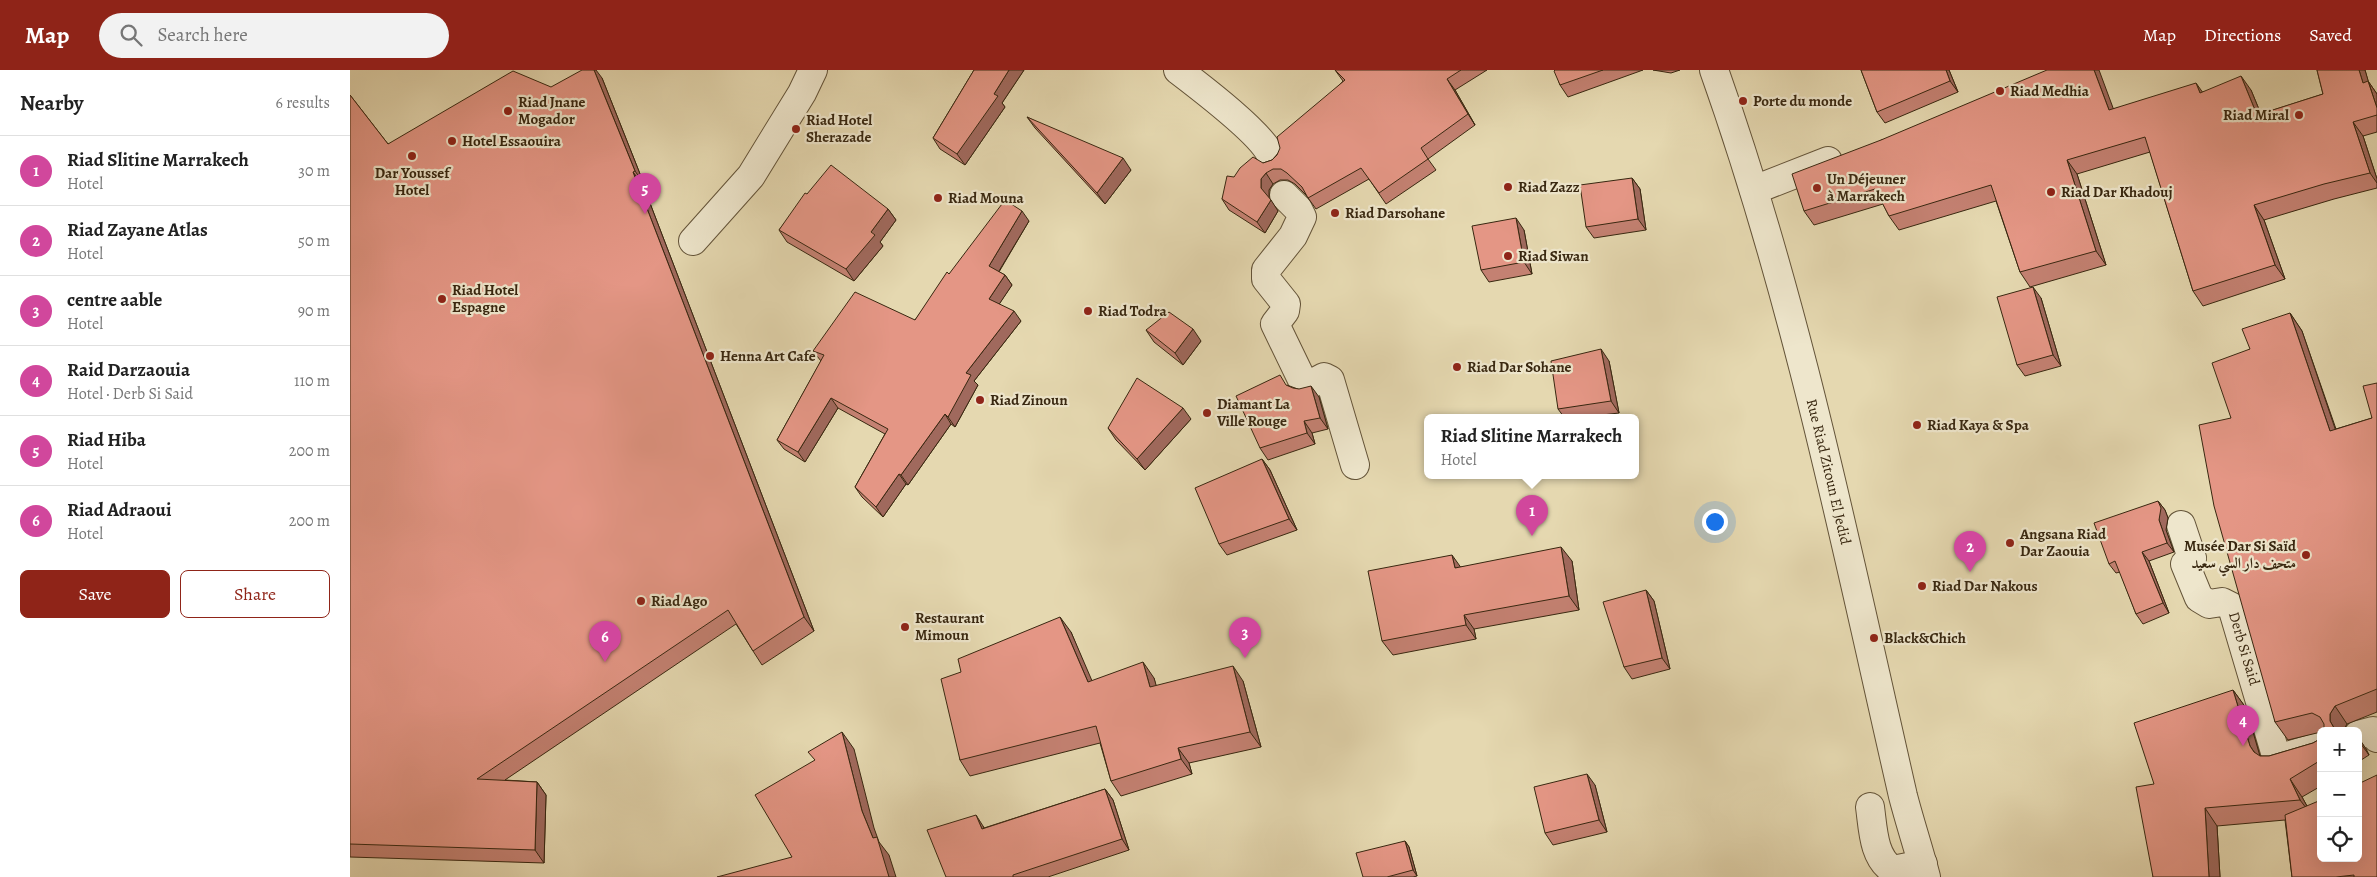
<!DOCTYPE html>
<meta charset="utf-8">
<style>
:root{--surface:#fff;--page:#f2f2f2;--text:#222;--muted:#767676;--line:#e0e0e0;--accent:#8f2418}
body{margin:0;font-family:Alegreya,Amiri,serif;background:var(--page);color:var(--text)}
.controls{position:absolute;right:15px;bottom:15px;display:grid;overflow:hidden;border-radius:8px;box-shadow:0 5px 20px #0002}
.controls button{width:45px;height:45px;display:grid;place-items:center;padding:0;border:0;border-bottom:1px solid var(--line);background:var(--surface);color:var(--text);font:25px sans-serif}
.you{position:absolute;left:1364px;top:451px;width:18px;height:18px;margin:-12px;border:4px solid #fff;border-radius:50%;background:#1a73e8;box-shadow:0 0 0 8px #1a73e833}
.badge{display:grid;place-items:center;width:32px;height:32px;border-radius:50%;background:var(--accent);color:#fff;font-size:16px;font-weight:700}
.pin{position:absolute;translate:-50% -41px;filter:drop-shadow(0 1px 2px #0008)}
.pin::after{content:'';position:absolute;top:26px;width:18px;height:15px;background:inherit;clip-path:polygon(0 0,100% 0,50% 100%)}
.popup{position:absolute;left:1074px;top:344px;width:215px;height:65px;box-sizing:border-box;display:grid;place-content:center;border-radius:8px;background:var(--surface);filter:drop-shadow(0 1px 4px #0005);font-size:16px;white-space:nowrap;color:var(--muted)}
.popup b{font-size:19px;color:var(--text)}
.popup::after{content:'';position:absolute;left:50%;top:100%;margin-left:-10px;border:10px solid transparent;border-top-color:var(--surface)}
.list{margin:0;padding:0;list-style:none}
h2{display:flex;justify-content:space-between;align-items:center;height:65px;margin:0;padding:0 20px;font-size:21px}
h2 small{font-size:16px;font-weight:400;color:var(--muted)}
.list li{display:grid;grid-template-columns:32px 1fr auto;gap:15px;align-items:center;box-sizing:border-box;height:70px;padding:0 20px;border-top:1px solid var(--line)}
.list b{display:block;font-size:19px;white-space:nowrap}
.list p{margin:0;font-size:16px;white-space:nowrap;color:var(--muted)}
.list em{font-size:16px;font-style:normal;color:var(--muted)}
.actions{display:flex;gap:10px;padding:15px 20px}
.actions a{flex:1;padding:11px 0;border:1px solid var(--accent);border-radius:8px;text-align:center;font-size:18px;color:var(--accent)}
.actions .main{background:var(--accent);color:#fff}
.icon{flex:none;width:28px;height:28px;fill:none;stroke:currentColor;stroke-width:2;stroke-linecap:round;stroke-linejoin:round}
.map{position:relative;flex:none;width:2027px;height:807px;overflow:hidden}
header{display:flex;align-items:center;gap:30px;box-sizing:border-box;height:70px;padding:0 25px;background:var(--accent);color:#fff}
header strong{font-size:24px}
nav{display:flex;gap:28px;margin-inline-start:auto;font-size:18px}
.search{width:350px;height:45px;background:var(--page);display:flex;align-items:center;gap:12px;box-sizing:border-box;padding:0 18px;border-radius:28px;color:var(--muted);font-size:19px}
main{display:flex}
aside{flex:1;background:var(--surface)}
.map>svg:first-child{display:block}
.lines{fill:none;stroke-linecap:round;stroke-linejoin:round}
.minor-casing{stroke:#635338;stroke-width:30}
.minor{stroke:#eee6cc;stroke-width:28}
.wall{fill:#c48172;stroke:#382710}
.shaded-wall{fill:#a0695d;stroke:#382710}
.building{fill:#e49685;stroke:#382710}
.poi-dot{fill:#8f2418;stroke:#eee6cc;stroke-width:2}
.labels{text-anchor:middle;stroke-width:4.5;stroke-linejoin:round;paint-order:stroke}
.poi-label{font-size:15px;font-weight:bold;fill:#382710;stroke:#eee6cc;text-anchor:start}
.street-label{font-size:15px;fill:#382710;stroke:#eee6cc}
</style>
<header>
<strong>Map</strong>
<div class="search"><svg class="icon" aria-label="search" viewBox="0 0 24 24"><circle cx="10" cy="10" r="6"/><path d="M15 15l6 6"/></svg>Search here</div>
<nav><a>Map</a><a>Directions</a><a>Saved</a></nav>
</header>
<main>
<aside>
<h2>Nearby<small>6 results</small></h2>
<ul class="list">
<li><span class="badge" style="background:#d1479c">1</span><div><b>Riad Slitine Marrakech</b><p>Hotel</p></div><em>30 m</em></li>
<li><span class="badge" style="background:#d1479c">2</span><div><b>Riad Zayane Atlas</b><p>Hotel</p></div><em>50 m</em></li>
<li><span class="badge" style="background:#d1479c">3</span><div><b>centre aable</b><p>Hotel</p></div><em>90 m</em></li>
<li><span class="badge" style="background:#d1479c">4</span><div><b>Raid Darzaouia</b><p>Hotel · Derb Si Said</p></div><em>110 m</em></li>
<li><span class="badge" style="background:#d1479c">5</span><div><b>Riad Hiba</b><p>Hotel</p></div><em>200 m</em></li>
<li><span class="badge" style="background:#d1479c">6</span><div><b>Riad Adraoui</b><p>Hotel</p></div><em>200 m</em></li>
</ul>
<div class="actions"><a class="main">Save</a><a>Share</a></div>
</aside>
<div class="map">
<svg width="2027" height="807" viewBox="0 0 2027 807">
<rect width="100%" height="100%" fill="#e5d8b0"/>
<filter id="stains"><feTurbulence type="fractalNoise" baseFrequency=".004" numOctaves="4"/><feColorMatrix values="0 0 0 0 .2 0 0 0 0 .09 0 0 0 0 .02 0 0 0 .5 -.17"/></filter>
<radialGradient id="worn" r=".72"><stop offset=".6" stop-color="#630" stop-opacity="0"/><stop offset="1" stop-color="#630" stop-opacity=".3"/></radialGradient>
<g class="lines">
<defs>
<g id="minor">
<path d="M828,0C849,16 915,66 922,88"/>
<path id="s1" d="M1364,0C1448,236 1497,482 1553,726C1560,753 1569,780 1576,807"/>
<path d="M1404,120L1478,91"/>
<path d="M934,125L948,139L952,147L943,166L916,200V209L936,234L935,241L925,254L954,314L959,315L974,307L980,310L1005,395"/>
<path d="M343,171L401,106L452,23L463,0"/>
<path id="s2" d="M1831,455L1842,488L1835,494L1849,528L1859,534L1872,532L1882,537L1927,689L1971,676"/>
<path d="M2008,665L2023,661L2027,668"/>
<path d="M1520,737C1523,758 1523,788 1543,800L1573,794"/>
</g>
</defs>
<use href="#minor" class="minor-casing"/>
<use href="#minor" class="minor"/>
</g>
<path class="wall" d="M624,0H674L652,33L655,37L615,95L590,79L583,68Z
M985,0H1137L1105,20L1125,55L1078,89L1086,100L1036,134L1019,109L966,139L956,125L945,114L938,110H930L923,114L919,120V128L928,141L915,163L879,140L872,129L884,107L913,93L922,90L993,11Z
M1205,0H1293L1218,27L1210,15Z
M1303,0H1330L1321,3Z
M1511,0H1599L1608,22L1535,53L1527,42Z
M1967,0H2015L2018,11L2027,24V62L2013,66L2027,109V118L1984,129L1914,150L1935,209L1853,236L1843,221L1800,82L1727,104L1756,195L1680,217L1670,202L1646,131L1549,160L1539,146L1533,134L1464,155L1454,141L1531,70L1763,39L1853,22L1901,20L1911,44L1973,24Z
M252,8L294,114L293,115L464,561L412,595L403,581L386,554L155,710L187,712L196,725L194,793L0,787V25L38,74Z
M677,47L781,100L755,134L685,58Z
M1282,108L1290,119L1296,160L1244,168L1236,157Z
M457,124L538,139L546,150L530,172L533,176L504,211L437,172L429,160Z
M679,151L649,202L655,205L662,215L649,234L671,251L624,311L628,315L605,357L601,354L558,415L556,414L533,447L512,427L505,417L535,364L488,338L455,392L434,379L427,370L471,291L463,281L565,250L599,204Z
M1174,160L1182,204L1139,212L1131,200Z
M1691,228L1711,296L1675,306L1667,295Z
M1940,243L1952,261L1986,359L2022,348L2027,313V642L1997,654L1993,661H1971V662L1938,670L1925,652L1881,348L1900,279Z
M796,260L851,271L833,295L804,272Z
M1259,291L1269,343L1235,347H1214L1208,339Z
M937,315L969,327L978,359L962,363L965,374L918,390L910,378Z
M841,349L795,400L766,370L758,358Z
M912,389L920,400L947,460L877,485L869,474Z
M1808,431L1815,440L1818,448L1816,460L1824,482L1799,491L1819,543L1793,554L1786,544L1770,502L1766,503L1759,494Z
M1222,491L1229,540L1124,559L1126,569L1043,585L1032,571L1111,497Z
M1296,520L1304,531L1320,599L1282,609L1274,597Z
M721,562L741,611L804,608L806,616L893,611L911,677L839,693L842,704L771,726L761,711L750,673L620,706L610,690L611,602Z
M1883,620L1896,638L1910,686H1919L1963,673L1970,669L1971,667V716L1952,727L1957,736L2027,807H1942L1935,750L1867,756L1870,807H1803L1804,714Z
M2008,667L2016,679L2019,685L2008,692Z
M1245,715L1257,762L1203,775L1195,763Z
M755,719L763,730L779,780L698,807H596L633,756L634,758Z
M1055,771L1059,777L1067,806L1063,807H1013Z"/>
<path class="shaded-wall" d="M244,0H246L252,8L294,114L285,101Z
M659,0H674L652,33L655,37L615,95L607,84L644,24Z
M1596,0H1599L1608,22L1600,11Z
M1744,0H1749L1769,54L1759,40Z
M2009,0H2015L2023,27L2013,13Z
M1891,6L1901,20L1917,59L1907,45Z
M1097,9L1105,20L1125,55L1118,44Z
M2018,11L2027,24V38Z
M1846,13L1856,27L1850,23Z
M2003,52L2013,66L2027,109V113L2020,103Z
M773,88L781,100L755,134L747,123Z
M1717,90L1727,104L1756,195L1746,181Z
M283,102L293,115L464,561L454,547Z
M916,103L923,114L919,120V130L911,118V109Z
M1282,108L1290,119L1296,160L1288,149Z
M921,130L928,141L915,163L907,152Z
M1904,135L1914,150L1935,209L1925,195Z
M538,139L546,150L530,172L533,176L504,211L496,199L521,162Z
M672,141L679,151L646,206L639,196Z
M1166,148L1174,160L1182,204L1174,192Z
M655,205L662,215L646,239L639,229Z
M1683,217L1691,228L1711,296L1703,285Z
M664,241L671,251L624,311L628,315L605,357L598,347L616,303Z
M1940,243L1952,261L1992,379L1980,361Z
M843,259L851,271L833,295L825,283Z
M1251,279L1259,291L1269,343L1261,331Z
M961,316L969,327L978,359L970,348Z
M481,328L488,338L455,392L448,382Z
M833,338L841,349L795,400L787,389Z
M595,344L601,354L558,415L551,405Z
M954,351L962,363L965,374L957,363Z
M912,389L920,400L947,460L939,449Z
M549,404L556,414L533,447L526,437Z
M1808,431L1815,440L1818,448L1816,460L1824,482L1817,473L1809,450Z
M1211,477L1222,491L1229,540L1219,526Z
M1792,482L1799,491L1819,543L1813,533Z
M1102,485L1112,499L1105,498Z
M1296,520L1304,531L1320,599L1312,588Z
M1114,545L1124,559L1126,569L1116,555Z
M710,547L721,562L749,627L738,612Z
M793,592L804,608L811,632L800,617Z
M883,596L893,611L911,677L900,662Z
M1883,620L1896,638L1912,693L1900,676Z
M1985,636L1997,654L1993,661H1986L1980,651V644Z
M492,662L504,679L524,758L529,772L539,785L546,807H539L512,741Z
M2008,667L2016,679L2019,685L2008,670Z
M828,678L839,693L842,704L831,689Z
M1237,704L1245,715L1257,762L1249,750Z
M1940,709L1952,727L1963,747L1950,730Z
M187,712L196,725L194,793L185,780Z
M755,719L763,730L779,780L772,769Z
M1855,738L1867,756L1870,807H1859Z
M626,745L633,756L639,770L632,759Z
M1055,771L1059,777L1067,806L1063,800Z"/>
<path class="building" d="M232,0H244L285,101L283,102L454,547L403,581L378,540L127,709L187,712L185,780L0,774V25L38,74L163,1L201,17Z
M624,0H659L644,24L648,26L607,84L583,68Z
M985,0H1111L1097,9L1118,44L1071,78L1078,89L1029,123L1011,98L958,128L952,117L937,103L931,99H923L916,103L911,109V118L921,130L907,152L872,129L877,106L884,107L890,98L903,87L913,93L922,90L927,85L930,78L927,67L995,10Z
M1205,0H1253L1210,15L1204,1Z
M1511,0H1596L1600,11L1527,42Z
M1697,0H1744L1759,40L1846,13L1850,23L1891,6L1907,45L1973,24L1967,0H2009L2013,13L2018,11L2027,38V45L2003,52L2020,103L1974,114L1904,135L1925,195L1843,221L1795,67L1717,90L1746,181L1670,202L1641,115L1539,146L1525,119L1454,141L1442,104L1531,70Z
M677,47L773,88L747,123Z
M481,95L538,139L521,162L525,165L496,199L429,160L455,123L457,124Z
M1282,108L1288,149L1236,157L1230,115Z
M655,130L672,141L639,196L655,205L639,229L664,241L616,303L621,305L598,347L595,344L551,405L549,404L526,437L505,417L538,359L481,328L448,382L427,370L474,285L463,281L505,222L565,250L597,202L599,204Z
M1166,148L1174,192L1131,200L1122,156Z
M1683,217L1703,285L1667,295L1647,227Z
M819,242L843,259L825,283L796,260Z
M1940,243L1980,361L2022,348L2013,316L2027,313V619L1985,636L1980,644V651L1984,658L1989,661H1974V654L1970,647L1962,643L1925,652L1864,436L1849,355L1881,348L1862,293L1900,279L1892,259Z
M1251,279L1261,331L1208,339L1201,291Z
M930,305L936,315L943,318L949,319L961,316L970,348L954,351L957,363L910,378L886,326Z
M787,308L833,338L787,389L758,358Z
M912,389L939,449L869,474L845,418Z
M1808,431L1811,438L1809,450L1817,473L1792,482L1813,533L1786,544L1765,491L1759,494L1744,453Z
M1211,477L1219,526L1114,545L1116,555L1032,571L1018,501L1102,485L1105,498Z
M1296,520L1312,588L1274,597L1253,532Z
M710,547L738,612L793,592L800,617L883,596L900,662L828,678L831,689L761,711L746,656L610,690L591,609L611,602L608,589Z
M1883,620L1900,676L1904,682L1910,686H1919L1963,673L1970,669L1971,667V690L1940,709L1950,730L1855,738L1859,807H1803L1786,717L1804,714L1784,653Z
M492,662L512,741L523,768L527,767L539,807H367L442,787L405,725L465,690L458,682Z
M1237,704L1249,750L1195,763L1184,717Z
M2027,705V807H2004V805L1986,807H1942L1935,745L1971,730V788H2008V714Z
M755,719L772,769L663,805V807H596L577,760L626,745L632,759Z
M1055,771L1063,800L1037,807H1013L1006,783Z"/>
<g class="poi-dot">
<circle cx="1650" cy="21" r="5"/>
<circle cx="1393" cy="31" r="5"/>
<circle cx="158" cy="41" r="5"/>
<circle cx="1949" cy="45" r="5"/>
<circle cx="446" cy="59" r="5"/>
<circle cx="102" cy="71" r="5"/>
<circle cx="62" cy="86" r="5"/>
<circle cx="1158" cy="117" r="5"/>
<circle cx="1467" cy="118" r="5"/>
<circle cx="1701" cy="122" r="5"/>
<circle cx="588" cy="128" r="5"/>
<circle cx="985" cy="143" r="5"/>
<circle cx="1158" cy="186" r="5"/>
<circle cx="92" cy="229" r="5"/>
<circle cx="738" cy="241" r="5"/>
<circle cx="360" cy="286" r="5"/>
<circle cx="1107" cy="297" r="5"/>
<circle cx="630" cy="330" r="5"/>
<circle cx="857" cy="343" r="5"/>
<circle cx="1567" cy="355" r="5"/>
<circle cx="1660" cy="473" r="5"/>
<circle cx="1956" cy="485" r="5"/>
<circle cx="1572" cy="516" r="5"/>
<circle cx="291" cy="531" r="5"/>
<circle cx="555" cy="557" r="5"/>
<circle cx="1524" cy="568" r="5"/>
</g>
<g class="labels">
<g class="poi-label">
<text x="1660" y="26">Riad Medhia</text>
<text x="1403" y="36">Porte du monde</text>
<text x="168" y="37">Riad Jnane<tspan x="168" dy="17">Mogador</tspan></text>
<text x="1939" y="50" text-anchor="end">Riad Miral</text>
<text x="456" y="55">Riad Hotel<tspan x="456" dy="17">Sherazade</tspan></text>
<text x="112" y="76">Hotel Essaouira</text>
<text x="62" y="108" text-anchor="middle">Dar Youssef<tspan x="62" dy="17">Hotel</tspan></text>
<text x="1477" y="114">Un Déjeuner<tspan x="1477" dy="17">à Marrakech</tspan></text>
<text x="1168" y="122">Riad Zazz</text>
<text x="1711" y="127">Riad Dar Khadouj</text>
<text x="598" y="133">Riad Mouna</text>
<text x="995" y="148">Riad Darsohane</text>
<text x="1168" y="191">Riad Siwan</text>
<text x="102" y="225">Riad Hotel<tspan x="102" dy="17">Espagne</tspan></text>
<text x="748" y="246">Riad Todra</text>
<text x="370" y="291">Henna Art Cafe</text>
<text x="1117" y="302">Riad Dar Sohane</text>
<text x="640" y="335">Riad Zinoun</text>
<text x="867" y="339">Diamant La<tspan x="867" dy="17">Ville Rouge</tspan></text>
<text x="1577" y="360">Riad Kaya &amp; Spa</text>
<text x="1670" y="469">Angsana Riad<tspan x="1670" dy="17">Dar Zaouia</tspan></text>
<text x="1946" y="481" text-anchor="end">Musée Dar Si Saïd<tspan x="1946" dy="17">متحف دار السي سعيد</tspan></text>
<text x="1582" y="521">Riad Dar Nakous</text>
<text x="301" y="536">Riad Ago</text>
<text x="565" y="553">Restaurant<tspan x="565" dy="17">Mimoun</tspan></text>
<text x="1534" y="573">Black&amp;Chich</text>
</g>
<g class="street-label">
<text dy="5" stroke="none"><textPath href="#s1" startOffset="418">Rue Riad Zitoun El Jedid</textPath></text>
<text dy="5" stroke="none"><textPath href="#s2" startOffset="160">Derb Si Said</textPath></text>
</g>
</g>
<rect width="100%" height="100%" filter="url(#stains)"/>
<rect width="100%" height="100%" fill="url(#worn)"/>
</svg>
<div class="controls">
<button>+</button>
<button>−</button>
<button><svg class="icon" aria-label="locate" viewBox="0 0 24 24"><circle cx="12" cy="12" r="6"/><path d="M12 2v4M12 18v4M2 12h4M18 12h4"/></svg></button>
</div>
<div class="you"></div>
<div class="pin badge" style="left:1182px;top:466px;background:#d1479c">1</div>
<div class="popup"><b>Riad Slitine Marrakech</b>Hotel</div>
<div class="pin badge" style="left:1620px;top:502px;background:#d1479c">2</div>
<div class="pin badge" style="left:895px;top:588px;background:#d1479c">3</div>
<div class="pin badge" style="left:1893px;top:676px;background:#d1479c">4</div>
<div class="pin badge" style="left:295px;top:144px;background:#d1479c">5</div>
<div class="pin badge" style="left:255px;top:592px;background:#d1479c">6</div>
</div>
</main>
